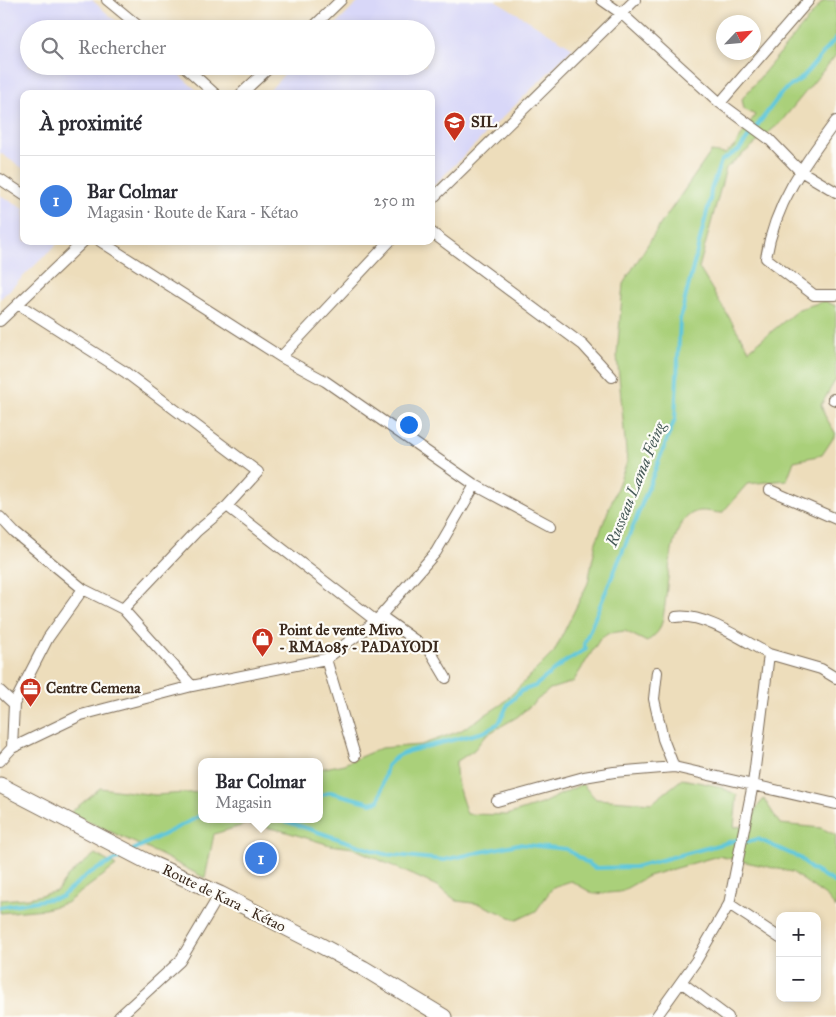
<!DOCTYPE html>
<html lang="fr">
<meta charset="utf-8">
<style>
:root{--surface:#fff;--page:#f2f2f3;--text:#2b2b33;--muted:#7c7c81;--line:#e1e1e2;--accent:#c8321e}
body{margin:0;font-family:"IM FELL Great Primer",serif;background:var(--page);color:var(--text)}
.controls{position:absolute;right:15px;bottom:15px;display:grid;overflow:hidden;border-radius:10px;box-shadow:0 2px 8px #0003}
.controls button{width:45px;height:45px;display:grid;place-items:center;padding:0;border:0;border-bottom:1px solid var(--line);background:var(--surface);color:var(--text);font:25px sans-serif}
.compass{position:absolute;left:716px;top:15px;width:45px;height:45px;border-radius:50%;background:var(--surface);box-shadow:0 2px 8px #0003;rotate:64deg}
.you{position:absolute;left:408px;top:424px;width:18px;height:18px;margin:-12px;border:4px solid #fff;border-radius:50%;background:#1a73e8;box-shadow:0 0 0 8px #1a73e833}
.badge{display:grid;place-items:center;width:32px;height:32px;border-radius:50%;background:var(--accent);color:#fff;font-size:16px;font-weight:700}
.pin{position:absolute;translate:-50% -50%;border:2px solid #fff;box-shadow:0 1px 5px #0006}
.popup{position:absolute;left:198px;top:758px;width:125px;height:65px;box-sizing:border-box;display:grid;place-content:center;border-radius:10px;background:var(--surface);filter:drop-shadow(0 1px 4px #0005);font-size:16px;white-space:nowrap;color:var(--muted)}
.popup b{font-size:19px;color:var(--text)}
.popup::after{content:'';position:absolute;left:50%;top:100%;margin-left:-10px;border:10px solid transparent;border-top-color:var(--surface)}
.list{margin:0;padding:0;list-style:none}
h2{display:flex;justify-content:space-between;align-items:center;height:65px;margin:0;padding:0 20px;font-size:21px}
h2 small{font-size:16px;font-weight:400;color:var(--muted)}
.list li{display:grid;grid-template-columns:32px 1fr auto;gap:15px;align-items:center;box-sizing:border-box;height:90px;padding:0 20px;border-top:1px solid var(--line)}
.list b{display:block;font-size:19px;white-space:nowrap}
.list p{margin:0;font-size:16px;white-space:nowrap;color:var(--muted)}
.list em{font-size:16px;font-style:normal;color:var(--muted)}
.icon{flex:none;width:28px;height:28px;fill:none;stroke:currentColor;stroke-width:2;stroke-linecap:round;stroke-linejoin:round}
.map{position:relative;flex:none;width:836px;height:1017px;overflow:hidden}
.search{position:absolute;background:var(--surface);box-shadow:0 2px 8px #0003;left:20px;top:20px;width:415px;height:55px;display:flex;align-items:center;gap:12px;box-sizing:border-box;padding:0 18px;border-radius:28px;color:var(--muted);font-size:19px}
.panel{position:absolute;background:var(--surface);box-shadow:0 2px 8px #0003;left:20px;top:90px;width:415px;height:155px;border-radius:10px}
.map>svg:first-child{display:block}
.built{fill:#d8d7f8}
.green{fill:#aad07a;stroke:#727d4c}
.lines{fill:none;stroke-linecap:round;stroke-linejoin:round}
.stream{stroke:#5fc7db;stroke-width:4}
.street-casing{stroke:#796955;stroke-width:12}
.primary-casing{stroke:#796955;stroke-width:17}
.street{stroke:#fff;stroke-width:10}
.primary{stroke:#fff;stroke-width:15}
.labels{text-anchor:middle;stroke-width:4.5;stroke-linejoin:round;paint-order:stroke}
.poi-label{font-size:15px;font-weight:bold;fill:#3b2a1e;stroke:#fdfcf7;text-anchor:start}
.street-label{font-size:15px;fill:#3b2a1e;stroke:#fdfcf7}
.water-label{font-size:16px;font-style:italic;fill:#465957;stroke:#fdfcf7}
</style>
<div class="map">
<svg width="836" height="1017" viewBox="0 0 836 1017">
<rect width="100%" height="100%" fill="#fdfcf7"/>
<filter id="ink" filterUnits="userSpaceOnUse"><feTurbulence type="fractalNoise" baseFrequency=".02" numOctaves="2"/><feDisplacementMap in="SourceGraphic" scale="10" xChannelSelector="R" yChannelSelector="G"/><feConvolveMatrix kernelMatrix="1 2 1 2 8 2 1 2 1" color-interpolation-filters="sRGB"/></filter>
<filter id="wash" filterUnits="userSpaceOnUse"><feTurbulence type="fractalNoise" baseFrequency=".0096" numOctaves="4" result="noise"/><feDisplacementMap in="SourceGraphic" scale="20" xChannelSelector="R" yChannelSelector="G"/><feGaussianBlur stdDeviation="1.12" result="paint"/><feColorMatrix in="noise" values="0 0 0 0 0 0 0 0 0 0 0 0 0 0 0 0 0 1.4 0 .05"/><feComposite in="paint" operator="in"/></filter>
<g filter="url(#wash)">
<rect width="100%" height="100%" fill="#edddbb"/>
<path class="built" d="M0,0H92L125,29H29V66H169L201,94H24V169L0,153Z
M361,0H495L573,48L431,188V94H266L292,66H426V29H331Z
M0,195L24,209V241H60L0,299Z"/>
<path class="green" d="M824,0H836V55L780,123L726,168L699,268L749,350L799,309L825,301L836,306V379L821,405L825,416L836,434L822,455L794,461L787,480L747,484L722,513C715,513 705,510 699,511C663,517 671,601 660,628C658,633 651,638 647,642L625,631L609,633L600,639L573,682L550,689L517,717L486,735L474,750L456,762C455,782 461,796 467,814L507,815L541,804L582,784L596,799L652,803L682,779L718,786L737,795L734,827L750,826L757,807L764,799L780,824L821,828L836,835V908L827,897L792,872L718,856L648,876L620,892L594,894L571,881L553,887L536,911L517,920L480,904L457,901L437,886L353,848L330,845L280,830L247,824L214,834L205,878L159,854L70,813L100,788L155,795L202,792V819H320V769L344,764L381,748L421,745L460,731L502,704L554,652L588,583L596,542L627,462L617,355L623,284L660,225L711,152L725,154L734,147L755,115L744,109L742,99Z
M95,854L116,866L66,903L45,909L0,913V900L29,898L57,891L68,876Z"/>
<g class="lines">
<path class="stream" d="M320,796L330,792L371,803L379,801L387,766L396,757L409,751L484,732L499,723L508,704L521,691L535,686L563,663L586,649L584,644L636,519L675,419L680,319L710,200L711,190L721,161L739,150L783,91L802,78L836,38
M279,819L384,854L444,860L518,844L566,849L595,868L635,867L737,840L748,842L758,839L800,858L810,868L836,883
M133,850L202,815
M0,907L61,897L88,874L125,855"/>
</g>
</g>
<g filter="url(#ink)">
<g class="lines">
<defs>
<path id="street" d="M107,0L142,29
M602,0L622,14L720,103L769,139L799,170L836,192
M311,29L341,0
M184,66L215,94
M241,94L271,66
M720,103L809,0
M836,121C804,164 775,203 766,258L814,295H836
M0,179L24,195
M431,200L635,0
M431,232L583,345L612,377
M100,241L281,357L325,381L475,485L551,526
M18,304L125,372L258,472L227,506L196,532L123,609
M0,321L84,241
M281,357L390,241
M833,399L836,400
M770,490L836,519
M227,506L376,621
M0,517L15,533L83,589L123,609L192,686
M381,616L430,651L446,678
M676,617C704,613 744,641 769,654
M326,659L355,756
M657,672L654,699L663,739L674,767L836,804
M0,691L14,704
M12,748L14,704L48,638L83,589
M0,761L12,748L81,715L192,686L326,659L376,621L436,552L475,485
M497,801L584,777L614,772L674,767
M729,904L780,938
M681,982L728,1017
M119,1017L180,961L220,894
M656,1017L696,961L729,904L753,784L769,654L821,669L836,678"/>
<path id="primary" d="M0,785L150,863L220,894L316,943L363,968L444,1017"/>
</defs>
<use href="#street" class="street-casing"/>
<use href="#primary" class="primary-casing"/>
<use href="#street" class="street"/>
<use href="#primary" class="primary"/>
</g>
</g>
<defs>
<symbol id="university-pin" viewBox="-11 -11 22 30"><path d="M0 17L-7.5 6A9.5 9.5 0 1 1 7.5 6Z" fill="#c8321e" stroke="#fdfcf7"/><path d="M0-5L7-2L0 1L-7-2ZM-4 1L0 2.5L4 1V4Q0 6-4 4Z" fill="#fff"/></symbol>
<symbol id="shop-pin" viewBox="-11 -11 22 30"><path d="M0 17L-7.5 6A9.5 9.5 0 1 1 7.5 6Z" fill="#c8321e" stroke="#fdfcf7"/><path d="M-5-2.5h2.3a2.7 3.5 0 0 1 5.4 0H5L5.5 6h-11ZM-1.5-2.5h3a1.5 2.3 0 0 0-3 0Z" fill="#fff"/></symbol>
<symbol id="office-pin" viewBox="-11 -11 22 30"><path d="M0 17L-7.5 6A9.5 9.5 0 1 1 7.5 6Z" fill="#c8321e" stroke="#fdfcf7"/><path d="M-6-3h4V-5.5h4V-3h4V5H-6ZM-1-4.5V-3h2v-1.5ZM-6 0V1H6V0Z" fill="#fff"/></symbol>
</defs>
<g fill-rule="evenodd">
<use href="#university-pin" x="442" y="110" width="25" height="34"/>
<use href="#shop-pin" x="250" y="626" width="25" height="34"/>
<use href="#office-pin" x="18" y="676" width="25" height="34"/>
</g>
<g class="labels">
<g class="poi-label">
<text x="471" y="127">SIL</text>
<text x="279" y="635">Point de vente Mivo<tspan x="279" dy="17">- RMA085 - PADAYODI</tspan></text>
<text x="46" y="693">Centre Cemena</text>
</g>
<g class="street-label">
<text transform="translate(224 898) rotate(26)" y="5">Route de Kara - Kétao</text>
</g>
<g class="water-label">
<text transform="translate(635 484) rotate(-68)" y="6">Russeau Lama Feing</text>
</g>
</g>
</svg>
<div class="controls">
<button>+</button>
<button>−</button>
</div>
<svg class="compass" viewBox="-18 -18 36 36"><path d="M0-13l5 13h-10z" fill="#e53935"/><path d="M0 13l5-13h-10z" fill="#7c7c81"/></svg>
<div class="you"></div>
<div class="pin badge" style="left:261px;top:858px;background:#3f7fe0">1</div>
<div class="popup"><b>Bar Colmar</b>Magasin</div>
<div class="search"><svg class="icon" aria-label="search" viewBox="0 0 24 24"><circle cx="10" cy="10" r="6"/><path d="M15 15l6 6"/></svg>Rechercher</div>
<section class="panel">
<h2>À proximité<small></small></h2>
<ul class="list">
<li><span class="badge" style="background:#3f7fe0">1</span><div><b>Bar Colmar</b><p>Magasin · Route de Kara - Kétao</p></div><em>250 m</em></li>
</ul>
</section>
</div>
